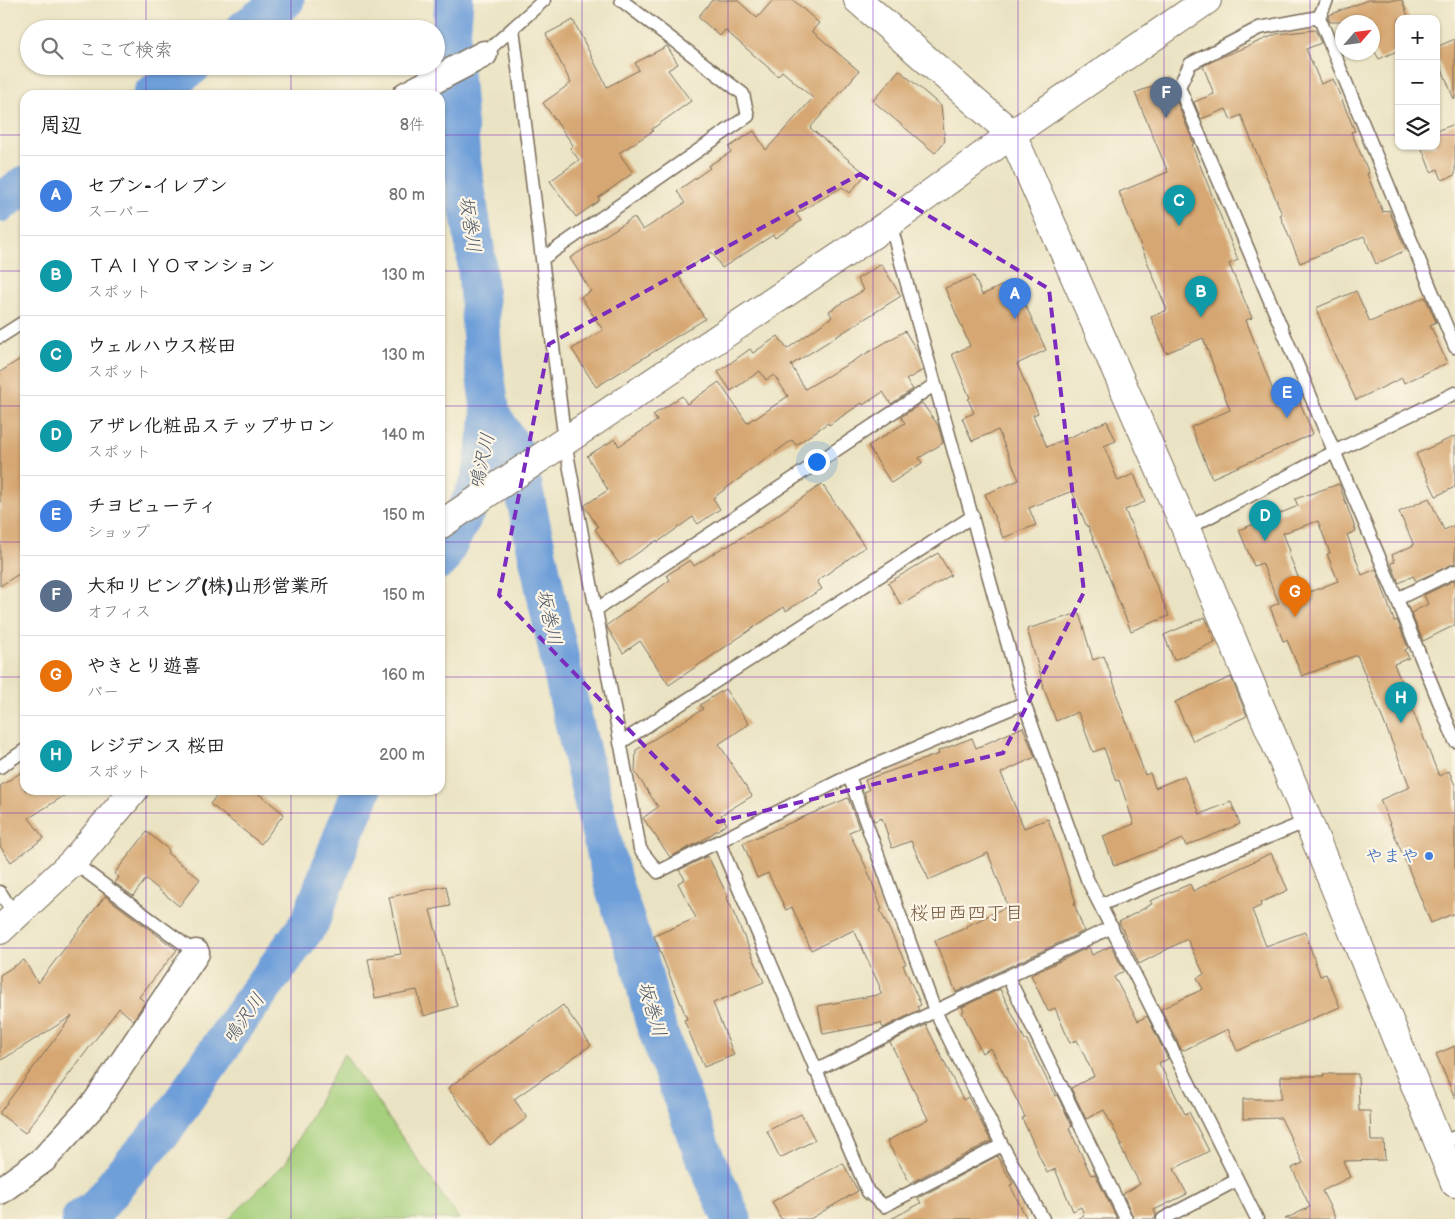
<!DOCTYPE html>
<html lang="ja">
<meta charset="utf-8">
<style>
:root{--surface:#fff;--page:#f6f6f6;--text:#202124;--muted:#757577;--line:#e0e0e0;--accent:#b45309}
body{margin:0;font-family:"Balsamiq Sans","Klee One",sans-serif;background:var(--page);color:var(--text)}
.controls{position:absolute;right:15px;top:15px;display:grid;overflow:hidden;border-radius:10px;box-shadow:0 1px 4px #0004}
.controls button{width:45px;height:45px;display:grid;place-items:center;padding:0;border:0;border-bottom:1px solid var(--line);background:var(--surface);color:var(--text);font:25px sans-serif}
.compass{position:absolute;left:1335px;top:15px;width:45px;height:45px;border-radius:50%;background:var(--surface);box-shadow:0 1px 4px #0004;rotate:62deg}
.you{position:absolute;left:816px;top:461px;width:18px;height:18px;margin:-12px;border:4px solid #fff;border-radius:50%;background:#1a73e8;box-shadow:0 0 0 8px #1a73e833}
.badge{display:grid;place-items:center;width:32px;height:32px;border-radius:50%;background:var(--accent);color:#fff;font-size:16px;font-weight:700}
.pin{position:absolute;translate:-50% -41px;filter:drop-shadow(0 1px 2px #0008)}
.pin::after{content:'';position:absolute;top:26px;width:18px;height:15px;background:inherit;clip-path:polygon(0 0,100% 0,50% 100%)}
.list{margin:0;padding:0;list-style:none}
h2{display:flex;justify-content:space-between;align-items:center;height:65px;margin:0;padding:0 20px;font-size:21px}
h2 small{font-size:16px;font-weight:400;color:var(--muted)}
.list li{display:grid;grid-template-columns:32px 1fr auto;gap:15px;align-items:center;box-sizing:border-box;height:80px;padding:0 20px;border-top:1px solid var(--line)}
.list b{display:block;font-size:19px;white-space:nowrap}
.list p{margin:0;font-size:16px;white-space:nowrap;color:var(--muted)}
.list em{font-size:16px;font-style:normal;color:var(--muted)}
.icon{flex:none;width:28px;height:28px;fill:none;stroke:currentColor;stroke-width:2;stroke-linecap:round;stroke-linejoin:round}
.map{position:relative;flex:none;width:1455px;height:1219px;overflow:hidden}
.search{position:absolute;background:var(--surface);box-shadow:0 1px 4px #0004;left:20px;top:20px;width:425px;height:55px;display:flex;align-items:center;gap:12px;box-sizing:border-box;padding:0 18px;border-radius:28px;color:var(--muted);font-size:19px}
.panel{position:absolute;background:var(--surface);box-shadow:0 1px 4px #0004;left:20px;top:90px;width:425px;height:705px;border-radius:15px}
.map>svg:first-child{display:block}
.green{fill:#a5cf7b;stroke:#707c4c}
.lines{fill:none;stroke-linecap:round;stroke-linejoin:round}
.river{stroke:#6e9fd9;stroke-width:39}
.building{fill:#d6a772;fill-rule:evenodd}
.service-casing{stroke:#786b58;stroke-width:15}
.minor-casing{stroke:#786b58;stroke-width:29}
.tertiary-casing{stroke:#786b58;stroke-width:30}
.service{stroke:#fff;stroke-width:12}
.minor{stroke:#fff;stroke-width:26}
.tertiary{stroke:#fff;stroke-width:28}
.marked{fill:none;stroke:#7b2cbf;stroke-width:4;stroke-dasharray:10 6;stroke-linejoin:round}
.grid{fill:none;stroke:#7b2cbf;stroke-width:1;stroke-opacity:0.55}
.shop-dot{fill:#3f7fe0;stroke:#fcf5e5;stroke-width:2}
.labels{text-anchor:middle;stroke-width:4.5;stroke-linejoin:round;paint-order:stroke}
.shop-label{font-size:18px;fill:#366cbe;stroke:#fcf5e5;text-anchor:end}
.water-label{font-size:19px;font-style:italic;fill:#4f5969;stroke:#fcf5e5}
.neighbourhood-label{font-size:19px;fill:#71563b;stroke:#fcf5e5}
</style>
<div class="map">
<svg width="1455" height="1219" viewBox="0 0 1455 1219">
<rect width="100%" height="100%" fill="#fcf5e5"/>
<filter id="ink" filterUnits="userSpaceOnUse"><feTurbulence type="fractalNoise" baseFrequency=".02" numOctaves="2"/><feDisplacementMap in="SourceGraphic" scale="10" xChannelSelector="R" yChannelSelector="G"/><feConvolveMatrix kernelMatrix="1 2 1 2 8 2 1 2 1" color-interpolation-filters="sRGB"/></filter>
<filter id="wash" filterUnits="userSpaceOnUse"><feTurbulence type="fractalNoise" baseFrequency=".0096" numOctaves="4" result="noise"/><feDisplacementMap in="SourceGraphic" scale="20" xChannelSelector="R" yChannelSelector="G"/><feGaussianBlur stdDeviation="1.12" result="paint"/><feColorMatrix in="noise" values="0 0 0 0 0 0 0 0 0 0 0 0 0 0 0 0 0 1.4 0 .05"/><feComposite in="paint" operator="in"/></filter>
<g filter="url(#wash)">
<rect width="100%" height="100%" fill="#eae3c3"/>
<path class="green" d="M344,1054L459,1219H229L287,1161Z"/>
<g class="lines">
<path class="river" d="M454,0L451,37L461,158L476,255L483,358L491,415L516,454L567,693L613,884L641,966L654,1021L702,1151L732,1219
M245,29L285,0
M152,95L192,66
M0,203L25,185
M440,560L480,483L491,415
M81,1219L96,1209L122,1176L164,1129L236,1024L310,922L345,830L362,790"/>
</g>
<g id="blocks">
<path class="building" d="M712,0H737L757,18L773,0H793L819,23L812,31L859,71L810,128L866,174L850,193L842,187L796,214L801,221L775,238L773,235L722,268L712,252L678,275L705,319L663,345V346L596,387L572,349L603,330L581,297L591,291L570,258L634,217L643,230L685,203L677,191L710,168L708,166L731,152L729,147L754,131L766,150L813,98L782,71L778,76L725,30L720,36L698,17Z
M1368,0H1402L1409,19H1399V50L1379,59L1372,47V22H1330L1328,17L1329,15Z
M573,20L607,87L639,70L635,63L667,46L678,64L668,70L691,101L652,129L653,131L619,153L633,173L598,198L600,200L576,217L550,181L579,160L570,148L573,145L543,103L571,83L546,34Z
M1315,30L1321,43L1306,49L1321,84L1333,79L1355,131L1351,132L1369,173L1367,174L1383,212L1389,210L1406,250L1376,264L1364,236L1300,263L1280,215L1282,214L1241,115L1231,120L1226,109L1201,119L1194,102L1214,94L1203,66L1219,58L1277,34Z
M1455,39V99H1454L1436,54V47Z
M899,70L941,106L945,141L935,153L873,101Z
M1170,79L1172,90L1194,144L1192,145L1238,260L1229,264L1252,318L1246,320L1275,396L1294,388L1313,434L1212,478L1191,427L1230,410L1203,338L1166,353L1151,317L1167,310L1119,192L1168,172L1135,93Z
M1455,124V175L1442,180L1438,169L1431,172L1421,146H1436V131Z
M881,264L901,296L791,365L805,389L905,331L918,353L923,370L906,380L913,389L891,404L883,392L863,405L862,403L829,425L828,423L796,445L792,440L713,498L720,509L698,524L693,517L658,542L657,540L620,565L595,529L598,527L585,507V505L608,490L587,456L615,439L619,446L657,421L653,415L682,396L687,404L719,382L747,423L754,418L755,419L788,396L774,375L766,380L760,371L731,391L718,372L750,349L753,353L778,336L787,349L832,317L829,311L864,290L857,279Z
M974,276L982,295L1014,280L1046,350L1017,364L1038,413L1033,415L1047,447L1107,421L1116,441L1104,446L1118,481L1134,474L1145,502L1125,510L1169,616L1131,631L1088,526L1087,527L1072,491L1029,508L1036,525L1003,538L985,494L1019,480L998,430L972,441L962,418L974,413L968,399L970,398L952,354L970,346L945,288Z
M1356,291L1370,322L1425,297L1436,322L1430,325L1447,363L1404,383L1402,378L1356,400L1331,347L1316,308Z
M25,356V570L0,586V372Z
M922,403L938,425L943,443L919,458L922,463L891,483L868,446L905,423L901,417Z
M1455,436V487L1436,496L1416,454Z
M822,484L865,547L817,581L822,589L786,611L784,607L669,685L640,641L623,653L608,629L607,625L670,580L667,575L690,560L694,566L725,546L726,547L758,527L759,528Z
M1339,484L1356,531L1347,535L1362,575L1376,569L1394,621L1397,620L1408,648L1405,650L1409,658L1394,664L1439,776L1449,771L1455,785V913L1431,923L1380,800L1410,787L1357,655L1302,676L1287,640L1283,641L1270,607L1279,603L1262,563L1254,566L1239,530L1298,506L1295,499ZM1318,521L1330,553L1327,554L1338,581L1305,594L1288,552L1290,551L1283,533Z
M1429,498L1444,530L1455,525V563L1416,581L1413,576L1399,583L1391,563L1395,562L1392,555L1414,545L1399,512Z
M938,553L951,575L901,605L888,583Z
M1455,580V625L1423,641L1411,613L1428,604L1424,595Z
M1079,613L1093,660L1104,656L1117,692L1116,693L1145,775L1150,773L1155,788L1184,776L1200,814L1231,802L1240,824L1186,846L1183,839L1114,866L1103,836L1134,824L1119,780L1116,781L1104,748L1093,752L1078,712L1056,721L1043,686H1044L1027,629Z
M1205,617L1215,642L1174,660L1164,635Z
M1231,677L1247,716L1193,741L1175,702Z
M725,689L749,724L719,744L752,796L721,815L727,824L701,841L670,857L643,818L658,807L635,772L636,750L703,709L700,705Z
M1023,727L1035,757L1001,773L1024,828L1048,819L1060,853L1076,903H1074L1084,931L956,992L935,941L968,927L967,926L1008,906L988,853L929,880L911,841L892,848L882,818L874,821L864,792L869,790L865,780L939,754L938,751L972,738L976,748Z
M25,770V790H73L29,818L44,838L11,862L0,846V786Z
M221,790H254L284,814L261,844L210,804Z
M848,798L859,828L849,832L867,869L882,909L880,910L906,964L903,965L921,1005L917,1007L919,1010L883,1028L881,1023L823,1034L818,1006L882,994L879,988L880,987L854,930L811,950L792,907L786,910L768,873L757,878L743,843Z
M147,832L169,850L167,853L200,879L179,906L146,879L133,896L115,883L119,877L114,874Z
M1271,853L1288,890L1260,903L1261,906L1252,910L1266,946L1305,932L1320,976L1326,974L1340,1007L1237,1051L1228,1029L1182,1051L1161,1009L1203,989L1197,978L1204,974L1187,939L1139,964L1119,922L1152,904L1150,901L1190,884L1193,891Z
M708,856L728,897L727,898L764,982L713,1003L734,1055L704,1067L684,1020L687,1019L654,936L696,918L678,883L685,879L679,870Z
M446,886L450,906L430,910L457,1006L424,1016L417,990L375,998L368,959L401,954L389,897Z
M105,896L177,950L139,997L145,1002L133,1020L119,1008L25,1133L0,1114V1112L72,1016L0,1061V975L24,960L38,983Z
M1111,946L1124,971L1114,977L1138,1021L1147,1016L1168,1059L1159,1063L1185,1114L1189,1112L1209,1151L1174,1169L1187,1194L1154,1210L1156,1214L1155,1219H1134L1123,1194L1140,1184L1120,1146L1122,1145L1104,1110L1086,1119L1071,1088L1094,1076L1077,1040L1070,1043L1055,1008L1048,1011L1031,975L1089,947L1092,955Z
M1000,989L1025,1040H1027L1055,1096L1057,1095L1072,1126L1069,1128L1091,1175L1095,1174L1117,1219H1077L1084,1215L1081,1207L1073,1211L1055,1169L1047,1173L1022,1118L1025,1117L991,1048L982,1053L962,1012L964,1011L962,1007Z
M563,1005L591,1045L514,1099L527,1118L490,1145L448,1088Z
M926,1025L963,1100L968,1097L991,1141L910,1183L887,1141L928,1119L890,1042Z
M1455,1046V1098L1436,1054Z
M1323,1074H1358L1359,1111H1370L1371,1141H1384L1385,1160L1343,1161L1350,1177L1322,1191L1336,1219H1285L1310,1207L1292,1168L1303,1163L1281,1118L1243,1119V1099H1281V1076H1324Z
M801,1114L815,1140L780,1158L767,1131Z
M997,1156L1013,1184L1010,1185L1027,1219H891L921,1203L918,1198Z
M843,1163L858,1191L810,1219H781L772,1202Z"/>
</g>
</g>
<g filter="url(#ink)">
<use href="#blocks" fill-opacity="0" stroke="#786b58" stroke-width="1"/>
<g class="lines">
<defs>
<path id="service" d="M1327,0L1319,17L1259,28L1190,64L1179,87L1397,599L1455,741
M1319,17L1455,347
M513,28L565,442L640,849L658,872L849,776L1024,703
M484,54L544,0
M890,223L1024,703L1087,879L1257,1219
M542,259L748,116L743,94L621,0
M0,337L25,321
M1186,529L1334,452L1455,393
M1397,599L1455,571
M597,609L934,385
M620,743L973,516
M0,767L25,750
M849,776L935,1011L1002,1145L1043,1219
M719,842L868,1192L884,1206L1002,1145
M73,862L196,953
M0,892L15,916
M1100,905L1308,821
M1008,977L1126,1219
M815,1071L935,1011L1112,927
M1439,1144L1455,1137
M1163,1219L1237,1180"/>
<path id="minor" d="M406,95L484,54
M0,1191L43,1160L96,1102L196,953"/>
<path id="tertiary" d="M858,0L1012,134L1186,529L1308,821L1455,1183
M440,525L890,223L1012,134L1207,0
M0,930L73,862L134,790"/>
</defs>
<use href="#service" class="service-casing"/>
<use href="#minor" class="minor-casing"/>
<use href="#tertiary" class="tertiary-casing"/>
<use href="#service" class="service"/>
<use href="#minor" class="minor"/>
<use href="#tertiary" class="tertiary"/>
</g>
</g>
<path class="marked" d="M860,174L1049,289L1084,592L1003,753L718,822L499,595L549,344Z"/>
<path class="grid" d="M146,0V29M291,0V29M436,0V95M582,0V1219M728,0V1219M873,0V1219M1018,0V1219M1164,0V1219M1310,0V1219M146,66V95M291,66V95M0,135H25M440,135H1399M1436,135H1455M0,271H25M440,271H1455M0,406H25M440,406H1455M0,542H25M440,542H1455M0,677H25M440,677H1455M146,790V1219M291,790V1219M436,790V1219M0,813H1455M0,948H1455M0,1084H1455"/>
<circle class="shop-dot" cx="1429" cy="856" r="5"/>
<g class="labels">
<g class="shop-label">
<text x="1419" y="862">やまや</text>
</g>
<g class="water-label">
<text transform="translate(471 224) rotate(82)" y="7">坂巻川</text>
<text transform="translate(481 461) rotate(-77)" y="7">鳴沢川</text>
<text transform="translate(550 617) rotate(78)" y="7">坂巻川</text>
<text transform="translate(653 1009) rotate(74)" y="7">坂巻川</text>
<text transform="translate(243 1018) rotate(-55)" y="7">鳴沢川</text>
</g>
<g class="neighbourhood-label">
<text x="967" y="919">桜田西四丁目</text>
</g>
</g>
</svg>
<div class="controls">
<button>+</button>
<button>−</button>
<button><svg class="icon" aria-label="layers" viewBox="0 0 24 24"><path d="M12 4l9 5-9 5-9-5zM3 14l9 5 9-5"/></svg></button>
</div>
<svg class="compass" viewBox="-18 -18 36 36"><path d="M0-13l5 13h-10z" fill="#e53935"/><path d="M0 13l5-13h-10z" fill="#757577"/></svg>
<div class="you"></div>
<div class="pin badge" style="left:1015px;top:319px;background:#3f7fe0">A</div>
<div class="pin badge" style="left:1201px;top:317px;background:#0f9aa8">B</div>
<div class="pin badge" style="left:1179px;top:226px;background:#0f9aa8">C</div>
<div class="pin badge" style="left:1265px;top:541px;background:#0f9aa8">D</div>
<div class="pin badge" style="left:1287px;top:418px;background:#3f7fe0">E</div>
<div class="pin badge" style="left:1166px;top:118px;background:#5c6f8a">F</div>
<div class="pin badge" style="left:1295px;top:617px;background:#e8710a">G</div>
<div class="pin badge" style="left:1401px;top:723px;background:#0f9aa8">H</div>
<div class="search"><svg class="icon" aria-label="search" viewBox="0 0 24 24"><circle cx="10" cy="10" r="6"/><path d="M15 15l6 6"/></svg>ここで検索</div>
<section class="panel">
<h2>周辺<small>8件</small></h2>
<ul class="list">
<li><span class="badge" style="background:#3f7fe0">A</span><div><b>セブン-イレブン</b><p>スーパー</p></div><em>80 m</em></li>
<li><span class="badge" style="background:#0f9aa8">B</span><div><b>ＴＡＩＹＯマンション</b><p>スポット</p></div><em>130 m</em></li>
<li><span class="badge" style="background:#0f9aa8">C</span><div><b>ウェルハウス桜田</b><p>スポット</p></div><em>130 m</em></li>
<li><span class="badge" style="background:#0f9aa8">D</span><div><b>アザレ化粧品ステップサロン</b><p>スポット</p></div><em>140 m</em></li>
<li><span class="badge" style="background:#3f7fe0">E</span><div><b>チヨビューティ</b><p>ショップ</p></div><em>150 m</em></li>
<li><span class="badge" style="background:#5c6f8a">F</span><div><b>大和リビング(株)山形営業所</b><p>オフィス</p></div><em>150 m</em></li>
<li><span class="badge" style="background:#e8710a">G</span><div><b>やきとり遊喜</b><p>バー</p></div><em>160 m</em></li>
<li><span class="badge" style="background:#0f9aa8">H</span><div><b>レジデンス 桜田</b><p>スポット</p></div><em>200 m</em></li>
</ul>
</section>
</div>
